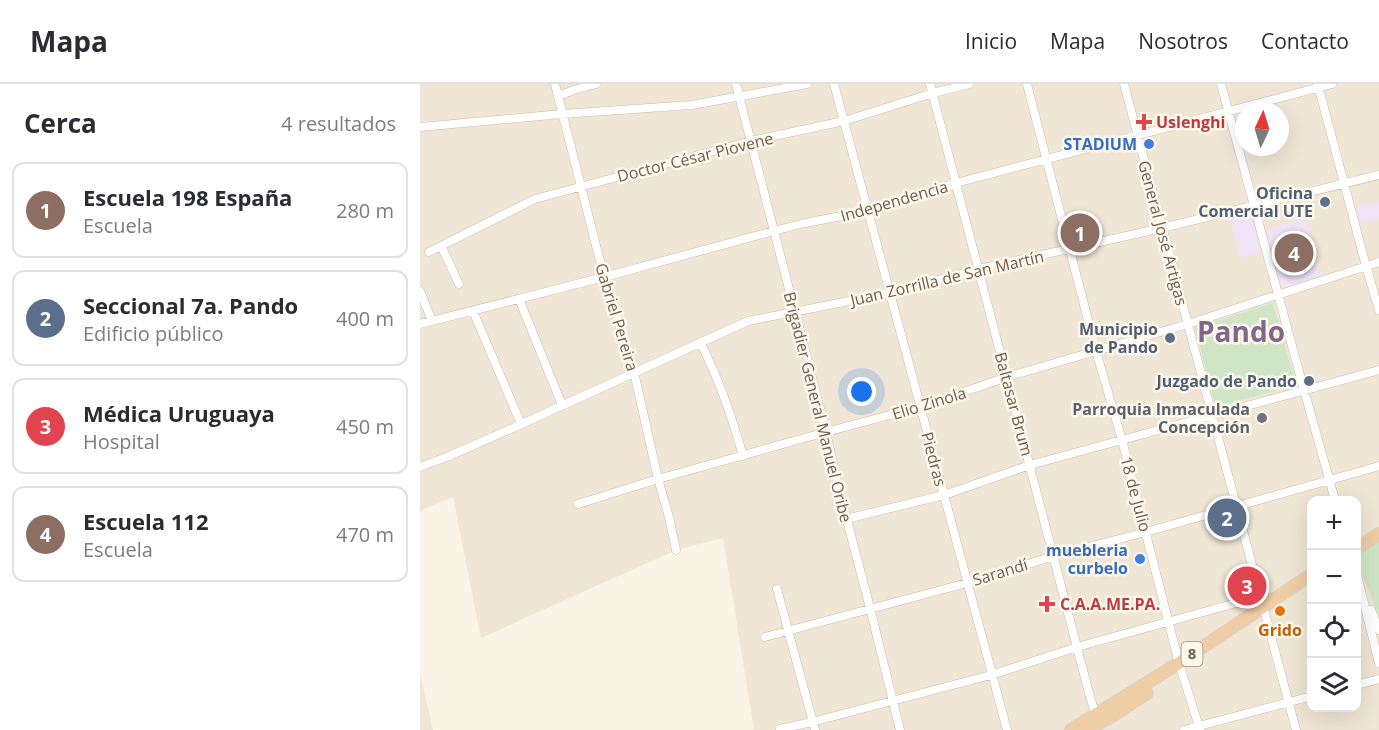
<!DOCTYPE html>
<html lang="es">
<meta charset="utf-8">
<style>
:root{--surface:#fff;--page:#f2f2f3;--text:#2b2b33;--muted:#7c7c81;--line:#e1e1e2;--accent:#db2777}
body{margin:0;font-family:"Open Sans",sans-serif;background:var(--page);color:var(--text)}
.controls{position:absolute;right:18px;bottom:18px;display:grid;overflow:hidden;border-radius:12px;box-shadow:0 6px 24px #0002}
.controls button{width:54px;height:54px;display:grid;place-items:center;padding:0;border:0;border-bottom:2px solid var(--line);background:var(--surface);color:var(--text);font:30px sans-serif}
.compass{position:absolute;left:815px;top:18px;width:54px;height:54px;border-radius:50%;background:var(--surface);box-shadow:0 6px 24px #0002;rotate:4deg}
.you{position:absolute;left:442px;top:308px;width:21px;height:21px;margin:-15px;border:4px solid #fff;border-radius:50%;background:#1a73e8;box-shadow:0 0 0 9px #1a73e833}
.badge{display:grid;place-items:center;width:39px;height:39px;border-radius:50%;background:var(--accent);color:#fff;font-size:20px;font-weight:700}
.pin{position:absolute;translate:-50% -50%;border:3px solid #fff;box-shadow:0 2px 6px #0006}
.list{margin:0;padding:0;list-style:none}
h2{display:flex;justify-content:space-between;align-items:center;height:78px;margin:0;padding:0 24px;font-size:26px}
h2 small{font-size:20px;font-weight:400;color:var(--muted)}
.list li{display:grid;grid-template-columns:39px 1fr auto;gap:18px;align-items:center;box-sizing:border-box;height:96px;margin:0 12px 12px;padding:0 12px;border:2px solid var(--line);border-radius:12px}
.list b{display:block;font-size:22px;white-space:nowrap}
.list p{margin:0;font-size:20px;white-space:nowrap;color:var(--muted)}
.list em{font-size:20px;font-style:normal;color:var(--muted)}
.icon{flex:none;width:33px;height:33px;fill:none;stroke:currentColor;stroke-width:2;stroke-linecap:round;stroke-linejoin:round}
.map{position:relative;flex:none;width:959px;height:646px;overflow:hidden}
header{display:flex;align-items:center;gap:36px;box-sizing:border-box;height:84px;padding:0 30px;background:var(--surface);border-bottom:2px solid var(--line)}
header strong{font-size:28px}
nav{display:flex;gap:33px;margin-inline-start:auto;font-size:21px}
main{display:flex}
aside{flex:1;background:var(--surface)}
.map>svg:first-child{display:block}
.residential{fill:#f0e6d5;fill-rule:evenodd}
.education{fill:#f1e3f6}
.green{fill:#d0e5c6}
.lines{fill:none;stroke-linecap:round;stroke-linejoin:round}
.minor-casing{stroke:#cabcad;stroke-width:9}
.trunk-casing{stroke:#d7d2cd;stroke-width:14}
.minor{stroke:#fff;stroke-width:8}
.trunk{stroke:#efcda5;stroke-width:12}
.health-dot{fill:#e0444e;stroke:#fdf8ec;stroke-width:2}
.shop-dot{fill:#3f7fe0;stroke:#fdf8ec;stroke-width:2}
.service-dot{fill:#5c6f8a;stroke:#fdf8ec;stroke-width:2}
.worship-dot{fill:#6b7280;stroke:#fdf8ec;stroke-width:2}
.food-dot{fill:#e8710a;stroke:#fdf8ec;stroke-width:2}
.labels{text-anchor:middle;stroke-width:5;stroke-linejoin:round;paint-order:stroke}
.shield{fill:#fdf8ec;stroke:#9a8c7d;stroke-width:1.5}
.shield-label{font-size:15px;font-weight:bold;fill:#705d4e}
.health-label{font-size:16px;font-weight:bold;fill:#be3a42;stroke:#fdf8ec;text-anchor:start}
.shop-label{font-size:16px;font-weight:bold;fill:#366cbe;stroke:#fdf8ec;text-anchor:end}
.street-label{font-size:16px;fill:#705d4e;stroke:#fdf8ec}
.service-label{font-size:16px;font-weight:bold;fill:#4e5e75;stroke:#fdf8ec;text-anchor:end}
.worship-label{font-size:16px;font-weight:bold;fill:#5b616d;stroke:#fdf8ec;text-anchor:end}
.food-label{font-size:16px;font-weight:bold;fill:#c56008;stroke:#fdf8ec}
.town-label{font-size:28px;font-weight:bold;fill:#83668c;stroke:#fdf8ec}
</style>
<header>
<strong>Mapa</strong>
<nav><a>Inicio</a><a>Mapa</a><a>Nosotros</a><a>Contacto</a></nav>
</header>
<main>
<aside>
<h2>Cerca<small>4 resultados</small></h2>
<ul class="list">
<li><span class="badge" style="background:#8d6e63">1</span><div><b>Escuela 198 España</b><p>Escuela</p></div><em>280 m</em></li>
<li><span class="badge" style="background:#5c6f8a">2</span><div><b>Seccional 7a. Pando</b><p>Edificio público</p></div><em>400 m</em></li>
<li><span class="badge" style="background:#e0444e">3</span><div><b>Médica Uruguaya</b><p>Hospital</p></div><em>450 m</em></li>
<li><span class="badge" style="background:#8d6e63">4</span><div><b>Escuela 112</b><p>Escuela</p></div><em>470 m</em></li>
</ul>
</aside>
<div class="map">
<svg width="959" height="646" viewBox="0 0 959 646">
<rect width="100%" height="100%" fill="#faf4e6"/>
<path class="residential" d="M0,0H959V646H334L303,454L256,466L61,554L33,413L0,427ZM824,27H860V63H824ZM892,416H936V624H892Z
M0,590L13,646H0Z"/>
<path class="education" d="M959,117V135L940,140L936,123Z
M827,128L830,129L841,168L820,174L809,133Z
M665,134L670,154L653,159L648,138Z
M885,134L901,193L862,204L846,145Z"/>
<path class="green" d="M853,219L876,301L796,323L775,244Z
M959,451V532L937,478L936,467Z"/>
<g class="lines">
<defs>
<path id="minor" d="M135,0L184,193L214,288L238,395L249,433L256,466
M316,0L406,348L418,402L450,524L480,646
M414,0L587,646
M510,0L670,613L677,634
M607,0L676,267L702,356L759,579L780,646
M704,0L876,646
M801,0L884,306L915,416
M898,1L946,182L959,226
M138,12L154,6L176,0
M0,43L142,30L272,21L387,0
M21,162L39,200
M9,168L115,115L331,57L424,37L513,9L549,0
M0,207L12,237
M99,215L142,321
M53,227L101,340
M0,240L184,193L354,147L385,139L448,127L536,99L912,0
M280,258C300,297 311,331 323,372
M0,383L29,372L95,343L328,237L470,209L559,185L742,144L959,91
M158,420L238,395L406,348L500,323L587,293L768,240L959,178
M426,435L524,411L610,381L959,286
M936,487L959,579
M357,505L395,646
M951,526L959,546
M345,553L547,499L634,472L726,448L959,382
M936,601L959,595
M360,645L392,638L571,591L657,563L816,519L842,522
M764,646L892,612"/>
<path id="trunk" d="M936,465L959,450
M651,646L759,579L892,490
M667,646L692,632L727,609"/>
</defs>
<use href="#minor" class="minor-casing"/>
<use href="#trunk" class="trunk-casing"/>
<use href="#minor" class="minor"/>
<use href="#trunk" class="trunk"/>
</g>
<g class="health-dot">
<path d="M721 29h6v6h6v6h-6v6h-6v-6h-6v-6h6z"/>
<path d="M624 511h6v6h6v6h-6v6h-6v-6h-6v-6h6z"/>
</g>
<g class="shop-dot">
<circle cx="729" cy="60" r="6"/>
<circle cx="720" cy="475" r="6"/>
</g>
<g class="service-dot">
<circle cx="905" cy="118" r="6"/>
<circle cx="750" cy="254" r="6"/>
<circle cx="889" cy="297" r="6"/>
</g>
<circle class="worship-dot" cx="842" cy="334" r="6"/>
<circle class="food-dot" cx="860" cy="527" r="6"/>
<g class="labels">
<rect class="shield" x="761.5" y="558" width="21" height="24" rx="4.5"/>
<g class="shield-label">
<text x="772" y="575">8</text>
</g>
<g class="health-label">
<text x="736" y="44">Uslenghi</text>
<text x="640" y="526">C.A.A.ME.PA.</text>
</g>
<g class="shop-label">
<text x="717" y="66">STADIUM</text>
<text x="708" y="472">muebleria<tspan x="708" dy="18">curbelo</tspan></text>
</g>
<g class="street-label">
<text transform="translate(275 73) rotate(-14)" y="6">Doctor César Piovene</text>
<text transform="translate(474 117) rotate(-16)" y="6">Independencia</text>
<text transform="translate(743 149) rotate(75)" y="6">General José Artigas</text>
<text transform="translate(527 194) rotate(-13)" y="6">Juan Zorrilla de San Martín</text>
<text transform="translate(197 233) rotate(73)" y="6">Gabriel Pereira</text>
<text transform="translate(509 319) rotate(-17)" y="6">Elio Zinola</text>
<text transform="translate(594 320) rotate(75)" y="6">Baltasar Brum</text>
<text transform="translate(398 323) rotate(76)" y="6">Brigadier General Manuel Oribe</text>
<text transform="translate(514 375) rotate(75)" y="6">Piedras</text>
<text transform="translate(716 410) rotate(75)" y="6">18 de Julio</text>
<text transform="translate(580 488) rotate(-17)" y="6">Sarandí</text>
</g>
<g class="service-label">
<text x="893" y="115">Oficina<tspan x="893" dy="18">Comercial UTE</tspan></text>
<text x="738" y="251">Municipio<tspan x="738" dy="18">de Pando</tspan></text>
<text x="877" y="303">Juzgado de Pando</text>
</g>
<g class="worship-label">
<text x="830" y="331">Parroquia Inmaculada<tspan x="830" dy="18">Concepción</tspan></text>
</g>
<g class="food-label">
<text x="860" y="552">Grido</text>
</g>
<g class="town-label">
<text x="821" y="258">Pando</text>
</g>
</g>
</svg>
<div class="controls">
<button>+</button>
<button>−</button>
<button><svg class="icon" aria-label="locate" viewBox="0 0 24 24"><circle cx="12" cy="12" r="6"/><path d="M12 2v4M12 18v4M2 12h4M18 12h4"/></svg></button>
<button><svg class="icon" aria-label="layers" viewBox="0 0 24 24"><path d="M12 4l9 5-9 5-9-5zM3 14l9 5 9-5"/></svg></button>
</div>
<svg class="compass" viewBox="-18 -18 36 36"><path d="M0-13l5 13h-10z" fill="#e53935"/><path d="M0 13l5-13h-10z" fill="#7c7c81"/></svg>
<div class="you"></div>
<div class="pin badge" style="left:660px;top:149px;background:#8d6e63">1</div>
<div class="pin badge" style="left:807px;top:434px;background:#5c6f8a">2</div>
<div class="pin badge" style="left:827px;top:502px;background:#e0444e">3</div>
<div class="pin badge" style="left:874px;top:169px;background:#8d6e63">4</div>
</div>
</main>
